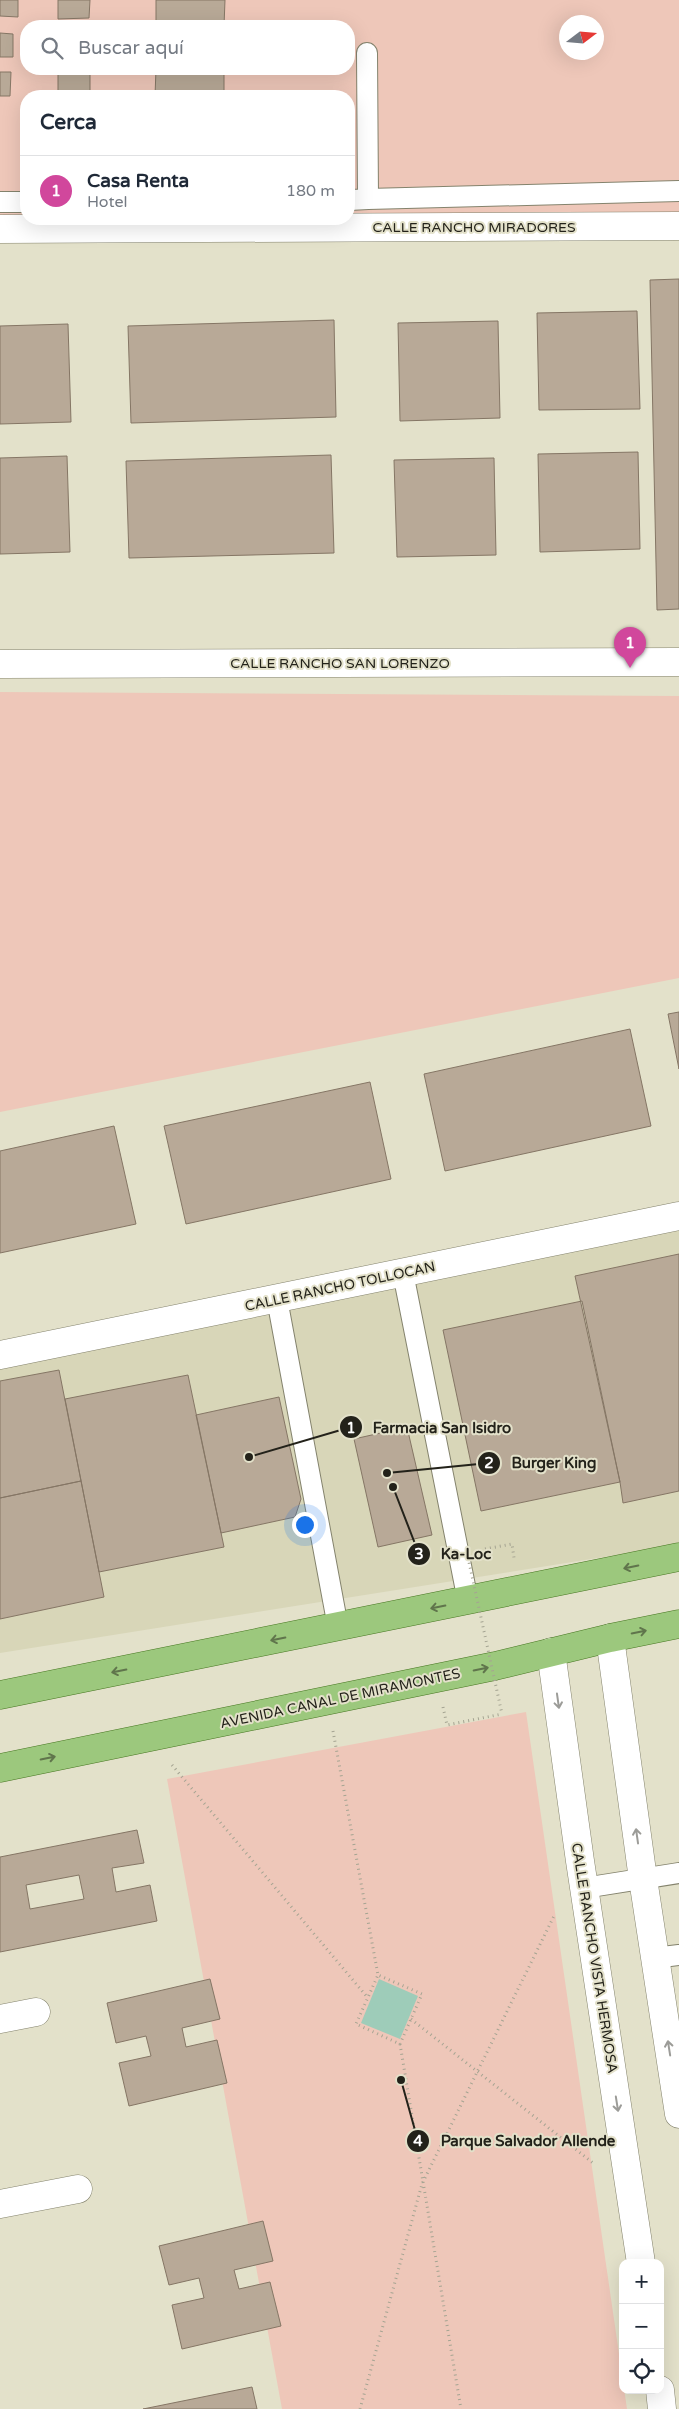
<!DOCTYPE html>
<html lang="es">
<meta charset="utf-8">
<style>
:root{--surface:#fff;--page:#f2f2f3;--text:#1f2937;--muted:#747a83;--line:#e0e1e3;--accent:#7438ae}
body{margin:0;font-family:"Varela Round",sans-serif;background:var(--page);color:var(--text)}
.controls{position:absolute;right:15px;bottom:15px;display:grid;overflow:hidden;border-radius:10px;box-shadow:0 5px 20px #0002}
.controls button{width:45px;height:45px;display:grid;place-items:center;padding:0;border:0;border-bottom:1px solid var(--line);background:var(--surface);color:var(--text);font:25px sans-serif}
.compass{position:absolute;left:559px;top:15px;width:45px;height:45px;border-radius:50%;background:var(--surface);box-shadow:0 5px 20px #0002;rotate:74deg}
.you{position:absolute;left:304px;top:1524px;width:18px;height:18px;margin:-12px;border:4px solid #fff;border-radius:50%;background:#1a73e8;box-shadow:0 0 0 8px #1a73e833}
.badge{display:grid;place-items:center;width:32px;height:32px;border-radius:50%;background:var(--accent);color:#fff;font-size:16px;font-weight:700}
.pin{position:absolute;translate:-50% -41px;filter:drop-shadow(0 1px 2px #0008)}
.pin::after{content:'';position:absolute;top:26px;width:18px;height:15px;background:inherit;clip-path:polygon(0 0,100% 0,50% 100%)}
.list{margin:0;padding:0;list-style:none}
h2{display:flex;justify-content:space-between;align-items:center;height:65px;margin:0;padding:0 20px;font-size:21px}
h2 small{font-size:16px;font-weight:400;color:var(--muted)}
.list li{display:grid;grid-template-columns:32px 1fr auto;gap:15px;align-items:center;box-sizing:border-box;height:70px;padding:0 20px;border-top:1px solid var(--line)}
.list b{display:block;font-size:19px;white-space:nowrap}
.list p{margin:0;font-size:16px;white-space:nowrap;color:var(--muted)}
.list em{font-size:16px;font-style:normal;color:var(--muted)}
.icon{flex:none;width:28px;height:28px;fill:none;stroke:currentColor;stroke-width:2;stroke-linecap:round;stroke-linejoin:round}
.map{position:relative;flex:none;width:679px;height:2409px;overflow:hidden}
.search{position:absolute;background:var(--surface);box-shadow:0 5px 20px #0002;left:20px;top:20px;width:335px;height:55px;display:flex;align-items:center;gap:12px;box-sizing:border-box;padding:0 18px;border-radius:20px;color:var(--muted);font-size:19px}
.panel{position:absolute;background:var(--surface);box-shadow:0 5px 20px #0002;left:20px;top:90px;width:335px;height:135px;border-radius:20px}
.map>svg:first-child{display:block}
.built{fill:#d8d6b8}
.green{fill:#eec7b9;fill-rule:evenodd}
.water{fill:#9eccb9}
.building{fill:#b8a997;stroke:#857665;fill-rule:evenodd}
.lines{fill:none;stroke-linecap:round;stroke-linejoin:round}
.lane-casing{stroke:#84836d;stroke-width:22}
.street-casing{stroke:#84836d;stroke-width:29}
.secondary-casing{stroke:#84836d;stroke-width:29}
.primary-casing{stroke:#477622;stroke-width:29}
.path{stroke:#a5a492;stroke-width:3;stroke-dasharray:1 4;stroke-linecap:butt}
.lane{stroke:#fff;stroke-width:20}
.street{stroke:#fff;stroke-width:28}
.secondary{stroke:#fff;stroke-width:28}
.primary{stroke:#9cc87d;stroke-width:28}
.path-bridge{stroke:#a5a492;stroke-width:3;stroke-dasharray:1 4;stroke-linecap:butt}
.oneway{stroke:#60754c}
.oneway2{stroke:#9c9c98}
.labels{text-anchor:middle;stroke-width:4;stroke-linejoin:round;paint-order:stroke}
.street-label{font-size:14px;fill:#23221a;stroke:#e3e1ca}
.leader{fill:none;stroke:#23221a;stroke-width:2}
.callout-dot{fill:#23221a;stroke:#e3e1ca;stroke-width:2}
.mark-label{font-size:15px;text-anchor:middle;font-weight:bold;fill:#fff}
.callout-label{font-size:15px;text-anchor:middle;font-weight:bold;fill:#23221a;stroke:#e3e1ca;stroke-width:4;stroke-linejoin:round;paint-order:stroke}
</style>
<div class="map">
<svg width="679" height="2409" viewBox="0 0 679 2409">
<rect width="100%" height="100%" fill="#e3e1ca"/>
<path class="built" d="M679,1222V1545L0,1653V1344Z"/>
<path class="green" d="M0,0H679V218L0,220ZM566,22H596V52H566ZM26,26H349V69H26ZM26,96H349V219H26Z
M0,692L679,696V978L0,1112Z
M526,1712L627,2409H282L167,1779Z"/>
<path class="water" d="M379,1979L418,1996L400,2039L361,2023Z"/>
<path class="building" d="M0,0H18V17L0,16Z
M58,0H90L89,18L58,19Z
M156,0H225L224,26H156Z
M0,33L13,34V57H0Z
M156,69H224V96H155Z
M0,72H11L10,96H0Z
M58,72H90V96H58Z
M679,279V609L657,610L650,280Z
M637,311L640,409L539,410L537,313Z
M334,320L336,417L131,423L128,326Z
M498,321L500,418L400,421L398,323Z
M68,324L71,422L0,424V326Z
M638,452L640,549L540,552L538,454Z
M331,455L334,553L129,558L126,461Z
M67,456L70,552L0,554V458Z
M494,458L496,555L397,557L394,460Z
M679,1012V1069L668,1014Z
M630,1029L651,1126L445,1171L424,1074Z
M370,1082L391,1179L186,1224L164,1126Z
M114,1126L136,1224L0,1253V1151Z
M679,1254V1491L623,1503L620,1482L575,1276Z
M582,1301L620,1482L481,1511L443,1330Z
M59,1370L81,1481L0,1498V1381Z
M188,1375L224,1547L99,1572L65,1399Z
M279,1397L301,1499L295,1517L221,1533L196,1415Z
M407,1427L432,1535L378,1547L354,1439Z
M81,1481L104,1597L0,1619V1498Z
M137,1830L144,1863L112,1868L116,1892L150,1885L157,1921L0,1952V1857ZM79,1875L84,1899L30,1909L26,1885Z
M210,1979L220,2019L182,2028L186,2047L217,2040L227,2083L129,2106L119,2063L151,2056L146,2036L116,2043L107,2003Z
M263,2221L273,2261L234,2270L239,2289L270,2282L281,2326L182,2349L172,2305L204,2298L199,2278L169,2285L159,2246Z
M252,2387L257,2409H143Z"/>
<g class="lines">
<defs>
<path id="lane" d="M368,199L679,191
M349,200L368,199L367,53
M0,202H26
M403,1273L468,1601
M277,1299L338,1627
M584,1888L679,1873
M654,1958L679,1955"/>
<path id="street" d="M0,229L679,226
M0,664L679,662
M0,1355L679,1216
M0,2019L36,2012
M0,2204L78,2189"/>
<path id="secondary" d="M610,1638L643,1879L679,2114
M551,1652L580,1861L641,2263
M660,2390L662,2409"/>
<path id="primary" d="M0,1695L679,1557
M0,1768L495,1666L610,1638L679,1624"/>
</defs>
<use href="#lane" class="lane-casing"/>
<use href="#street" class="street-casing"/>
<use href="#secondary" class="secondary-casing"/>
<use href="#primary" class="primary-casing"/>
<path class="path" d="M485,1549L512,1544L514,1558
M443,1707L447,1725L502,1714
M333,1731L378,1975L356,2024L400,2044L422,1994L378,1975
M172,1765L368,1998
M411,2019L593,2163
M400,2044L461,2409
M360,2409L422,2184L555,1914"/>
<use href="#lane" class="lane"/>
<use href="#street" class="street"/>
<use href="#secondary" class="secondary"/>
<use href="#primary" class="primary"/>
<path class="path-bridge" d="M467,1553L502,1714"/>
</g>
<defs><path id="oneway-shaft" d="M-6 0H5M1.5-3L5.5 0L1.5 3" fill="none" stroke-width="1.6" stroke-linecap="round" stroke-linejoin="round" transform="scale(1.25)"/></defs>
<g class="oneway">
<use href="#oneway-shaft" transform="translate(631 1567) rotate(168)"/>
<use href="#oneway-shaft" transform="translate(438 1607) rotate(169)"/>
<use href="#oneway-shaft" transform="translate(639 1632) rotate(-11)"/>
<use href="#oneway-shaft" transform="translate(278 1639) rotate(169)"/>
<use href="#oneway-shaft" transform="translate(481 1669) rotate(-12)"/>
<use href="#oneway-shaft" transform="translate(119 1671) rotate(169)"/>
<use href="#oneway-shaft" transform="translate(48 1758) rotate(-12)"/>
</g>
<g class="oneway2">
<use href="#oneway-shaft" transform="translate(558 1701) rotate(82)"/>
<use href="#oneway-shaft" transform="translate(637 1836) rotate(-98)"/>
<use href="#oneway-shaft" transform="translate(669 2048) rotate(-99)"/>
<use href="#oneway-shaft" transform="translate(617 2104) rotate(81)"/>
</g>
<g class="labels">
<g class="street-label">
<text x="474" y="232">CALLE RANCHO MIRADORES</text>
<text x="340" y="668">CALLE RANCHO SAN LORENZO</text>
<text transform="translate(340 1286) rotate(-12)" y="5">CALLE RANCHO TOLLOCAN</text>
<text transform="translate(340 1698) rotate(-12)" y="5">AVENIDA CANAL DE MIRAMONTES</text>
<text transform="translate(595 1958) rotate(81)" y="5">CALLE RANCHO VISTA HERMOSA</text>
</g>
</g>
<path class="leader" d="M249 1457L351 1427M387 1473L489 1463M393 1487L419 1554M401 2080L418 2141"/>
<g class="callout-dot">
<circle cx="249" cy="1457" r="5"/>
<circle cx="387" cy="1473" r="5"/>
<circle cx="393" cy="1487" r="5"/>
<circle cx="401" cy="2080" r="5"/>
<circle cx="351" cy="1427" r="12"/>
<circle cx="489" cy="1463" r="12"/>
<circle cx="419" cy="1554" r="12"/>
<circle cx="418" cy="2141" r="12"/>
</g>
<g class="mark-label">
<text x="351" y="1433">1</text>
<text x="489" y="1468">2</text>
<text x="419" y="1559">3</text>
<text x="418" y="2146">4</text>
</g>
<g class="callout-label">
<text x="442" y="1433">Farmacia San Isidro</text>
<text x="554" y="1468">Burger King</text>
<text x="466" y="1559">Ka-Loc</text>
<text x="528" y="2146">Parque Salvador Allende</text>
</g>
</svg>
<div class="controls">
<button>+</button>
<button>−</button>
<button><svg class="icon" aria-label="locate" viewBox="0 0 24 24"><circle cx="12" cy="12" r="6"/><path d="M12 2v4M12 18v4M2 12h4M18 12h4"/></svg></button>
</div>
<svg class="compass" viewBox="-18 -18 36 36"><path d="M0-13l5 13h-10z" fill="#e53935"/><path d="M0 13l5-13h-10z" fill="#747a83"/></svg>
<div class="you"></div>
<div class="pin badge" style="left:630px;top:668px;background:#d1479c">1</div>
<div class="search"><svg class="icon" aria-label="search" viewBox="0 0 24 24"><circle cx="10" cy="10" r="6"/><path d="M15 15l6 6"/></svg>Buscar aquí</div>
<section class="panel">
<h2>Cerca<small></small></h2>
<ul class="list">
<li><span class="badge" style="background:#d1479c">1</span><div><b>Casa Renta</b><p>Hotel</p></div><em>180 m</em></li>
</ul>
</section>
</div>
